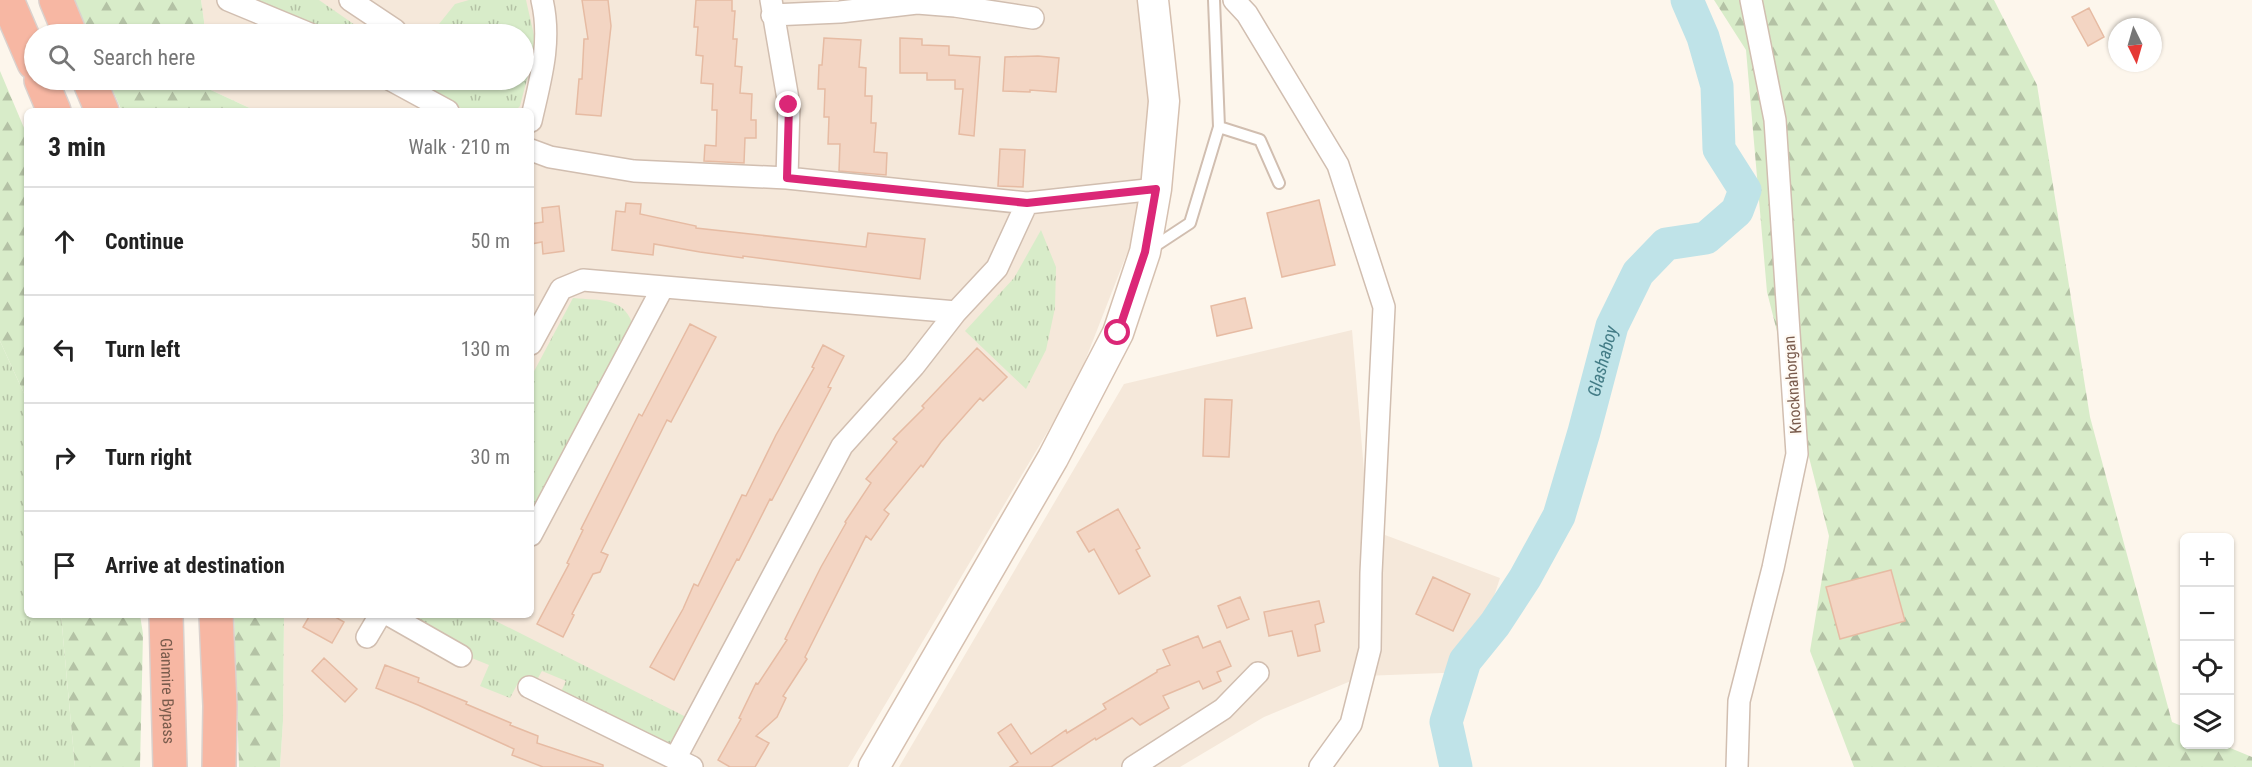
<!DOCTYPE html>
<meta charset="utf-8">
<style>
:root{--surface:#fff;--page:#f6f6f6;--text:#222;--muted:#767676;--line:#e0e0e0}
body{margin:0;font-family:"Roboto Condensed",sans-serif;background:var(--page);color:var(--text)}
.controls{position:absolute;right:18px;bottom:18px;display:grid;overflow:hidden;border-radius:9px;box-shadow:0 2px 4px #0004}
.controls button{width:54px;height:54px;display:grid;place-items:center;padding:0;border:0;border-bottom:2px solid var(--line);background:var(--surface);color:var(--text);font:30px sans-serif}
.compass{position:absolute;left:2108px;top:18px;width:54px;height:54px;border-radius:50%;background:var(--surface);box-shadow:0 2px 4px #0004;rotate:175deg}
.stop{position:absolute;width:18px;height:18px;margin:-14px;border:4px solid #db2777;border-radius:50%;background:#fff}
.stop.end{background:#db2777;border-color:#fff;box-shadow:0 2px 6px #0008}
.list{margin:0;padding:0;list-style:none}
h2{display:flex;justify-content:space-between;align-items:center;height:78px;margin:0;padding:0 24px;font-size:26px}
h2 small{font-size:20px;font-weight:400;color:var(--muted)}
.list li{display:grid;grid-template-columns:39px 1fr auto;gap:18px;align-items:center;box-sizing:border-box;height:108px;padding:0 24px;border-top:2px solid var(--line)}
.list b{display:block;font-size:22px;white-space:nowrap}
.list em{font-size:20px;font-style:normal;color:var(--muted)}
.icon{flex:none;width:33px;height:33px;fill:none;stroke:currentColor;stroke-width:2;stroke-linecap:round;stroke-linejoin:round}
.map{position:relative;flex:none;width:2252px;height:767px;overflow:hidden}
.search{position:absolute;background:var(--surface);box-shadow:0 2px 4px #0004;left:24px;top:24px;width:510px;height:66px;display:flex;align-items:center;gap:15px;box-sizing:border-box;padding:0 21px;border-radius:33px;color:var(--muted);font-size:22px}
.panel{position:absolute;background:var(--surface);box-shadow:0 2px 4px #0004;left:24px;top:108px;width:510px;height:510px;border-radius:9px}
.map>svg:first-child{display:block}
.residential{fill:#f5e8da}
.grass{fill:url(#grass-tufts)}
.forest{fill:url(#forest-firs)}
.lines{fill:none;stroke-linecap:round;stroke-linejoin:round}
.river{stroke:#bfe3e8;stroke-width:33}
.building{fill:#f3d5c3;stroke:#e6bba3;stroke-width:1.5}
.service-casing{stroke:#d1beb0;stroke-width:14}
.minor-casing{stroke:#d1beb0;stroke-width:24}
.secondary-casing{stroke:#d6c0b0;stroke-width:33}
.motorway-casing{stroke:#dad1cd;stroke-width:36}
.service{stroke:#fff;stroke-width:10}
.minor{stroke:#fff;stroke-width:21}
.secondary{stroke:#fff;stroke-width:30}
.motorway{stroke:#f7b7a3;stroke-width:33}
.route{stroke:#db2777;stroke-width:8}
.labels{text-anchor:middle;stroke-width:4.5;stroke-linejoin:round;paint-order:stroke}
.street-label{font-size:16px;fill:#7a5c4d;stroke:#fffaf3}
.water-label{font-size:18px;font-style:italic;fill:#437c86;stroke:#fffaf3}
</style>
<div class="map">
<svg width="2252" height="767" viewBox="0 0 2252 767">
<defs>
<pattern id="grass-tufts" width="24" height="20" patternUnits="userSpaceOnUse" patternTransform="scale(1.5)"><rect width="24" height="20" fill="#d8ecc9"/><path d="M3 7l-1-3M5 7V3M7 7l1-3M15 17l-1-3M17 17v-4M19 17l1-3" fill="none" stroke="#b4c2a5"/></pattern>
<pattern id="forest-firs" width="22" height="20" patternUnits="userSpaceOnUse" patternTransform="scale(1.5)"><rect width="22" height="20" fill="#d8ecc9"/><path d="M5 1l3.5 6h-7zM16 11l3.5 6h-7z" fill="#b4c2a5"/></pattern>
</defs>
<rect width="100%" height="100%" fill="#fdf6ec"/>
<path class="residential" d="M201,0H1151L1164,101L1140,220L1076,384L848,767H280L283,721L284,615H531V111H256L200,85L201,80H524V34H204V21Z
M1352,330L1369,529L1500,578L1469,672L1363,676L1264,717L1180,767H899L1124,384Z"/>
<path class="grass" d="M248,0H319L368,34H323Z
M469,0H526L536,44L520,106L515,111H466L412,80H524V34H431L455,4Z
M1041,230L1056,267L1055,308L1046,350L1026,389L965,331L1014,278Z
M573,298C601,301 626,296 634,329L531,518V377Z
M0,341L27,400V615H61L75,767H0Z
M403,615H484L686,717L668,750L559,696L566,681L542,671L534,685L518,683L510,698L480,686L489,665L407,632Z"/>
<path class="forest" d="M74,0H201L204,21V34H89Z
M1714,0H1994L2037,85L2090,417L2172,722L2184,727V744L2223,745L2252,757V767H1854L1810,651L1829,536L1767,292L1746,50Z
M0,71L27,135V400L0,341Z
M108,80H201L200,85L256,111H122Z
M61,615H140L143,634L140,767H75Z
M234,615H284L283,721L280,767H239Z"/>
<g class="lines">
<path class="river" id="s1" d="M1456,767L1446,722L1465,661L1495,624L1525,578L1559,516L1584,432L1612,326L1638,273L1666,244L1706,238L1737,211L1745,190L1719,149L1717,86L1703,37L1687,0"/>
</g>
<path class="building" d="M582,0H608L611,26L601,116L576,114L579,79H582L584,39H588Z
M696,0H732V11H735L733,39H737L735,66L742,67L740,93L752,94L751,120H756V138H745L744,163L704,161L705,145L716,146L717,110H712L713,84L701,83L703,56L696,55L698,27H694Z
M2089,8L2104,37L2088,46L2072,17Z
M824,38L861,40L859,67L866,68L865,96H872L871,123H876L874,152L887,153L886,175L839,171L840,144H828L829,117H824L825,89H818L819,65H822Z
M900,38L922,39V45L949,46V55L980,57L974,136L959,134L963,89H955V80H927V73H900Z
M1038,56L1059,58L1056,92L1030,90V92L1003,91L1005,57Z
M1000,149L1025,150L1023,187L998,186Z
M1319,200L1335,265L1282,277L1267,213Z
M626,203L641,204L640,214L696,226V228L866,247L868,233L925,239L920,279L743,256V258L700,252L654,244L653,255L612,250L616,211L625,212Z
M559,206L564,251L543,254L542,242L531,244V224L543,222L542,208Z
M1245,298L1252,328L1217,336L1211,306Z
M690,324L716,337L671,422L667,420L601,552L608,555L600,572L593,574L572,614L574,615L563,637L537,624L569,564L567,563L583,530L581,529L639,414L642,416Z
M823,345L844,356L828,387L831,388L772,500L770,499L739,560L737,559L674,680L650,667L683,609L694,584L698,586L742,495L746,496L776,435L814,368L812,367Z
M977,348L1007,377L983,401L980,398L941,442L923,467L921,465L884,510L889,514L871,540L866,536L805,657L807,659L783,696L786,698L777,717L756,736L769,743L755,767H730L718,760L741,719L739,718L756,683L758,684L787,640L785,639L821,567L846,523L845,522L871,483L866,479L897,442L893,439L924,408L922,406Z
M1205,399L1232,400L1229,457L1203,456Z
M1118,509L1140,548L1136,550L1150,576L1119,594L1094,549L1089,552L1077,532Z
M1891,570L1905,621L1840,639L1826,587Z
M1433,577L1470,594L1453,631L1416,614Z
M1240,597L1249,619L1227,628L1218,606Z
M1319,601L1324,622L1315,625L1320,651L1298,656L1292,631L1269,636L1264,612Z
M310,615H332L344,622L332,643L303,627Z
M1198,636L1203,648L1220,641L1231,666L1217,672L1221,681L1203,689L1199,681L1163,696L1169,708L1140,725L1132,718L1096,740L1095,738L1051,767H1010L1018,762L998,733L1011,724L1031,754L1066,730L1067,733L1106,709L1103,704L1157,672V670L1170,665L1163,650Z
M324,658L357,689L345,702L312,671Z
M385,665L419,678L418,682L467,702L466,704L511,723L510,725L538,736L537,743L603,765V767H543L512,755L514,749L418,705L376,688Z"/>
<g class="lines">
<defs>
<path id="service" d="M1219,127L1260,140L1279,183
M1152,248L1190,223L1219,127L1214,0"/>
<path id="minor" d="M228,0L310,34
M350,0L395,30
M771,0L789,105L787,178
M1234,0L1247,14L1338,165L1384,307L1371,573L1370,649L1351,724L1320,767
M772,15L840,12L917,3L955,6L1033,18
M391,80L448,111
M531,121C540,81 552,42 542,0
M531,150L550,157L634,171L787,178L1027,203L1156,189
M531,344L561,289L583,280L956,312
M531,535L663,287
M389,615L461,656
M367,637L380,615
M529,687L692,767
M675,759L842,446L914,366L956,312L997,268L1027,203
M1133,767L1223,709L1258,673
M1737,767L1739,701L1773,568L1797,454L1775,120L1751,0"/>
<path id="secondary" d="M874,767L1053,458L1118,333L1145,252L1156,189L1164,101L1153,0"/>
<g id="motorway">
<path d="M7,0L34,63"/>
<path d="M56,0L70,34"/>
<path d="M41,80L54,111"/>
<path d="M89,80L102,111"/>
<path id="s2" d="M166,615L170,767"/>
<path d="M216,615L220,706L219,767"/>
</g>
</defs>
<use href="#service" class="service-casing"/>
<use href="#minor" class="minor-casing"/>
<use href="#secondary" class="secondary-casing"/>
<use href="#motorway" class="motorway-casing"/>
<use href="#service" class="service"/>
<use href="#minor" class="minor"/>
<use href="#secondary" class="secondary"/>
<use href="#motorway" class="motorway"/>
</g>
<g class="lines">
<path class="route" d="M789,105L787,178L1027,203L1156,189L1145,252L1118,333"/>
</g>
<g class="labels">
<g class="street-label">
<text transform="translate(1792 385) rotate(-94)" y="6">Knocknahorgan</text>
<text dy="6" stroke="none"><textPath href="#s2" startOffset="76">Glanmire Bypass</textPath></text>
</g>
<g class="water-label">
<text dy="6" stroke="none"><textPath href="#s1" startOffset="444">Glashaboy</textPath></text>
</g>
</g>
</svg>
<div class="controls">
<button>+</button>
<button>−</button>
<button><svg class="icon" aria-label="locate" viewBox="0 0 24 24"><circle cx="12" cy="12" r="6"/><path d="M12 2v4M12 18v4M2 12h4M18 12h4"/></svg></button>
<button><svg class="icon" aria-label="layers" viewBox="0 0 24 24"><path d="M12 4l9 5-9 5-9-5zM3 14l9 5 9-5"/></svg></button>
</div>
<svg class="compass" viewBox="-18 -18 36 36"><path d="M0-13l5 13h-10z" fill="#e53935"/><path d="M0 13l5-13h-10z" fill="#767676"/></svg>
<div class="stop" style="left:1118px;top:333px"></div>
<div class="stop end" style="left:789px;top:105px"></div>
<div class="search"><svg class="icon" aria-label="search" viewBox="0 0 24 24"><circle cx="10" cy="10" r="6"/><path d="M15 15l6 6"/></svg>Search here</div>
<section class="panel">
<h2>3 min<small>Walk · 210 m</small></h2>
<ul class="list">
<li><svg class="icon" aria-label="ahead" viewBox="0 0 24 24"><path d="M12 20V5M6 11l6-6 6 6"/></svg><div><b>Continue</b></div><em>50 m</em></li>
<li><svg class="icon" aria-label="left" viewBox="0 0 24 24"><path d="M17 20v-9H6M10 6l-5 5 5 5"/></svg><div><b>Turn left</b></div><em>130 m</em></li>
<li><svg class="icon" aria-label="right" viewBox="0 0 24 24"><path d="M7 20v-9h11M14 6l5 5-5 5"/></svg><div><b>Turn right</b></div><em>30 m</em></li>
<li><svg class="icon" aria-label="arrive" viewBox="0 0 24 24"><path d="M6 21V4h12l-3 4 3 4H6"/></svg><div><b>Arrive at destination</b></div></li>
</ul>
</section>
</div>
